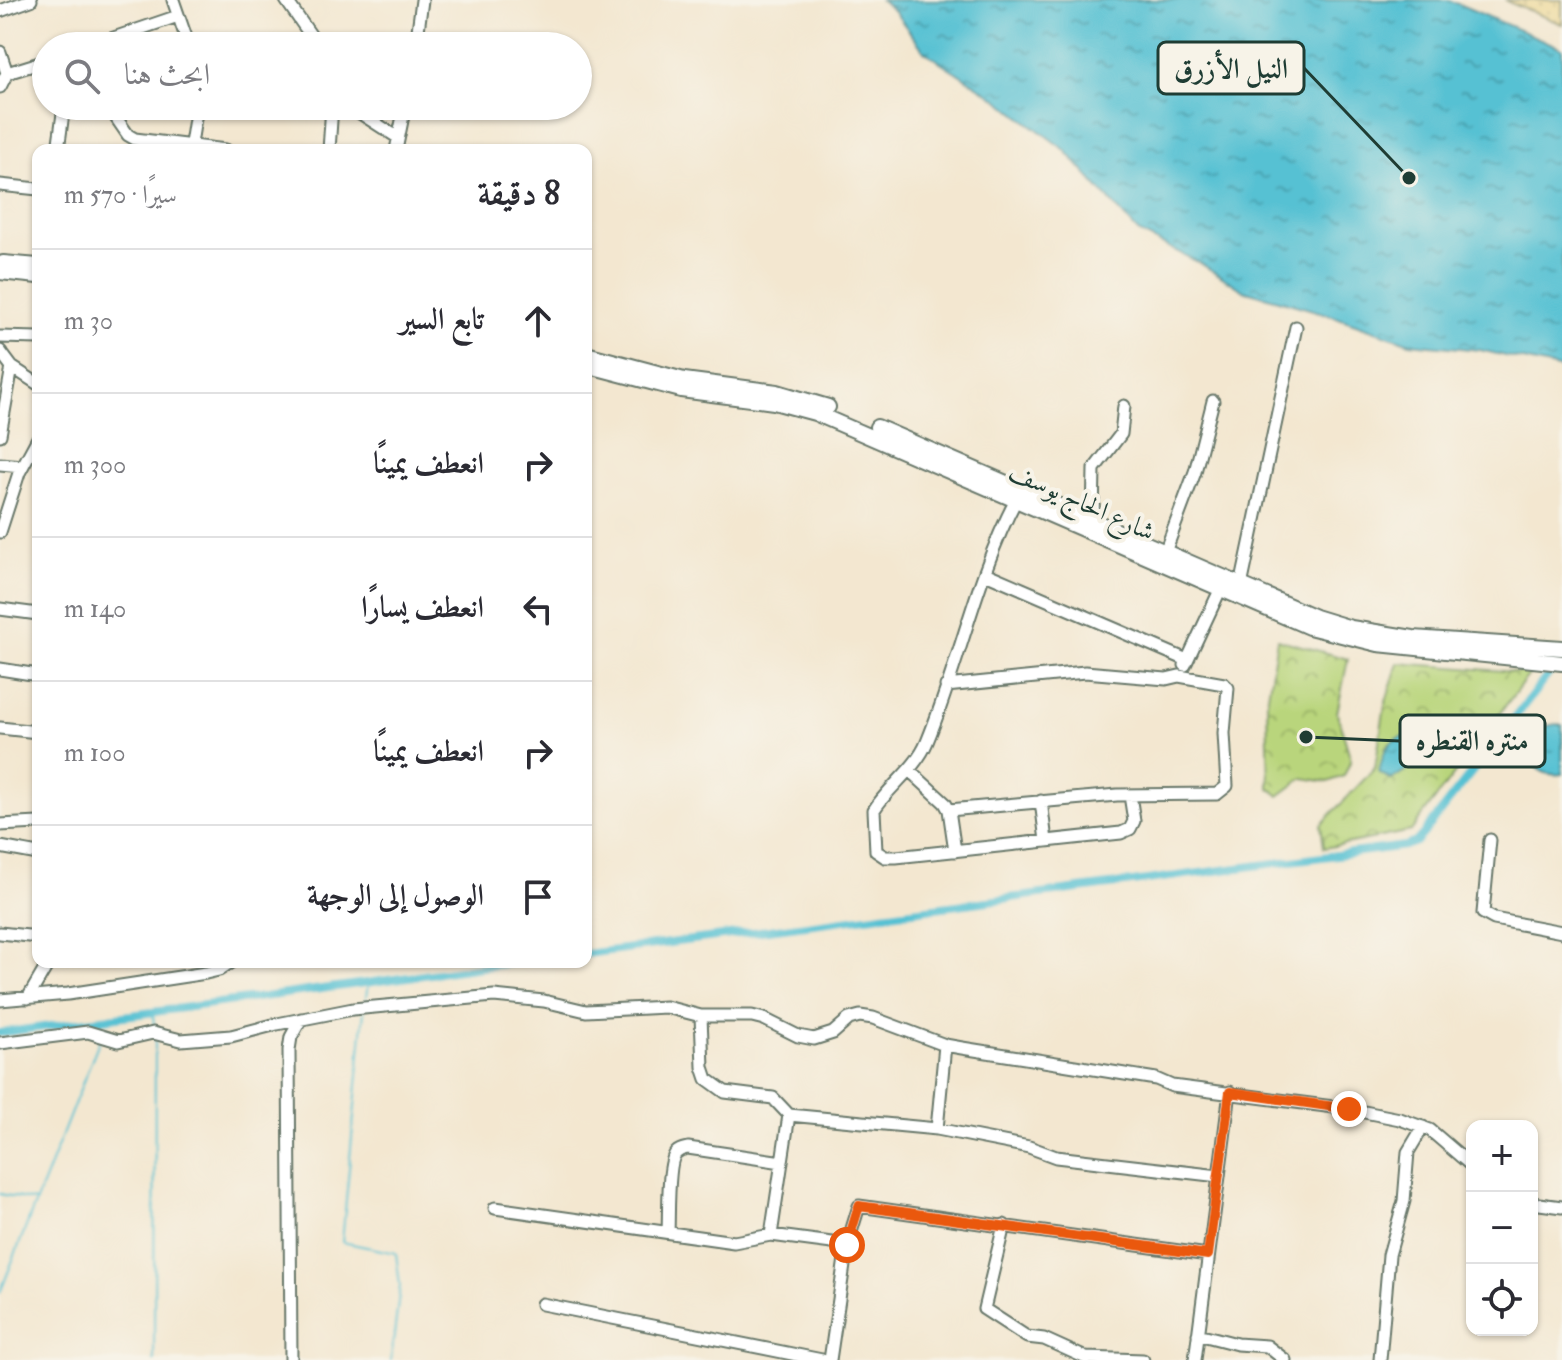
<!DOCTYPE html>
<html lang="ar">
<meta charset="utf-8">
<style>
:root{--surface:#fff;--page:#f7f7f7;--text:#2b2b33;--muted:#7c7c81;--line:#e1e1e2}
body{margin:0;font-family:"IM FELL Double Pica",Amiri,serif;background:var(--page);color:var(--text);direction:rtl}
.controls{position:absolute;right:24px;bottom:24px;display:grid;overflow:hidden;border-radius:16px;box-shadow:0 2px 6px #0004}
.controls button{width:72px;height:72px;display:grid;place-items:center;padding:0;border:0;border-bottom:2px solid var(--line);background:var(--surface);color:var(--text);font:40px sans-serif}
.stop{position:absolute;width:24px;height:24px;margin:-18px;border:6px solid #ea580c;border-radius:50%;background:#fff}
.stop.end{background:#ea580c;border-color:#fff;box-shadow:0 2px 8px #0008}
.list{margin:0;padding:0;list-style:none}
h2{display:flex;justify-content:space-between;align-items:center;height:104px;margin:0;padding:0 32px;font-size:34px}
h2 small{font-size:26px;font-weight:400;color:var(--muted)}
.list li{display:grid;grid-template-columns:52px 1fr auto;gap:24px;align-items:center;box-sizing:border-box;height:144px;padding:0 32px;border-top:2px solid var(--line)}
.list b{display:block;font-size:30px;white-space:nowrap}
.list em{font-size:26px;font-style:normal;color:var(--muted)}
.icon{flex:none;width:44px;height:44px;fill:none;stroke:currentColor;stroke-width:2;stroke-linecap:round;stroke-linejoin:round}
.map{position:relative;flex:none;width:1562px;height:1360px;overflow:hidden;direction:ltr}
.search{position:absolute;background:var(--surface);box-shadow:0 2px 6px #0004;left:32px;top:32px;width:560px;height:88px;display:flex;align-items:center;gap:20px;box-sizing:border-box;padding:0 28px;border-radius:44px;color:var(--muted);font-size:30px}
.panel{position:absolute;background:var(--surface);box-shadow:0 2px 6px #0004;left:32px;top:144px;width:560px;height:824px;border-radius:16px;direction:rtl}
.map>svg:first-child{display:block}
.sand{fill:url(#sand-dots);stroke:#868c69;stroke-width:2}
.park{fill:url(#park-crowns);stroke:#6c8958;stroke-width:2}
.water{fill:url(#water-ripples);stroke:#3b7f84;stroke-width:2}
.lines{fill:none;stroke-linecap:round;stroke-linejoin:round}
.stream{stroke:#57c1d3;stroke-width:2}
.canal{stroke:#57c1d3;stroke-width:8}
.minor-casing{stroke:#69786b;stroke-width:15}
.major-casing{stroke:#69786b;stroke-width:18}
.minor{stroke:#fff;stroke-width:11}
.major{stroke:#fff;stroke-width:14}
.route{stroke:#ea580c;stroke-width:10}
.labels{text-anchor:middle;stroke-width:8;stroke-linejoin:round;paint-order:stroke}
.street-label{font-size:26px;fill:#1f3d34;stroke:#f7f3e8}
.leader{fill:none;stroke:#1f3d34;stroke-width:3}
.callout-dot{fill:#1f3d34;stroke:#f7f3e8;stroke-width:3}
.callout{fill:#f7f3e8;stroke:#1f3d34;stroke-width:3}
.callout-label{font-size:28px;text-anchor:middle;font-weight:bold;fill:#1f3d34}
</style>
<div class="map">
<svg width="1562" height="1360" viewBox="0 0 1562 1360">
<defs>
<pattern id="sand-dots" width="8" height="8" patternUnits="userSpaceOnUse" patternTransform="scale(2)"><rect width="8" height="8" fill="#eeda9e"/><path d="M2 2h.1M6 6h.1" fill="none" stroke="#ccbc89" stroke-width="1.8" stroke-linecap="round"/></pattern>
<pattern id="park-crowns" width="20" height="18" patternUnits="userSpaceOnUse" patternTransform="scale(2)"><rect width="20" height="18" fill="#b9d57b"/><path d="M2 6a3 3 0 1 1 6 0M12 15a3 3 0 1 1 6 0" fill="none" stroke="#96ae66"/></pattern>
<pattern id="water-ripples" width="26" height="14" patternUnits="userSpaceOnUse" patternTransform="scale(2)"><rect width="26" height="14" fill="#57c1d3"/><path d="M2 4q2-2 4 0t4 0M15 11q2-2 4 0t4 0" fill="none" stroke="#479eac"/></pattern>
</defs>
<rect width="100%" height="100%" fill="#f7f3e8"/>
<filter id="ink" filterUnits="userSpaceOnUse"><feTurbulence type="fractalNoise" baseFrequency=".0125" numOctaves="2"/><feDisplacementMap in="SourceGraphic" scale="16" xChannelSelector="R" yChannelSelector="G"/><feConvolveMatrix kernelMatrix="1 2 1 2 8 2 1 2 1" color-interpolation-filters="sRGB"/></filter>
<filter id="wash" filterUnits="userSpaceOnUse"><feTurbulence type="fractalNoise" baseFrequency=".006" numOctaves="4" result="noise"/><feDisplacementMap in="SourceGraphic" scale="32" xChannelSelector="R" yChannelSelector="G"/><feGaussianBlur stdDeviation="1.8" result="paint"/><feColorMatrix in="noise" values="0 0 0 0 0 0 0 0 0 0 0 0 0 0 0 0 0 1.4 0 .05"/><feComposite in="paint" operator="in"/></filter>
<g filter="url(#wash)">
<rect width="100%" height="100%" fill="#f3e7d0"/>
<path class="sand" d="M1506,0H1562V24L1508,2Z"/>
<path class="park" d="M1277,639L1348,659L1337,713L1351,760L1344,776L1328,782L1303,778L1279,796L1269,787L1267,702Z
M1398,663L1530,673L1411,831L1324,848L1321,825L1375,768L1385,705Z"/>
<path class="water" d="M881,0H1449L1562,48V369L1480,350L1410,343L1327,314L1243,290L1200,263L1138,232L1065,150L996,98L925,52L894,11Z
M1556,724L1562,726V774C1523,780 1515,729 1556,724Z
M1403,736L1413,740L1420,750L1406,770L1391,780L1379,772C1383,755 1385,742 1403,736Z"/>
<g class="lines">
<path class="stream" d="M365,1005L368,983
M364,1011L342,1242L396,1253L400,1286L391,1360
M153,1013L154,1027
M101,1031L102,1020
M0,1194L35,1201
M0,1293L99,1041
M154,1360L155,1037"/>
<path class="canal" d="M586,954L1405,846L1416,842L1424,833L1548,675
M0,1033L518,962"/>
</g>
</g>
<g filter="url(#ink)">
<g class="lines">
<defs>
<path id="minor" d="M173,0L189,46
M286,0L318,46
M0,11L31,0
M90,46L178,16
M416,46L422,0
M0,52L7,73L0,87
M7,73L46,61
M108,106L128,135L135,139L226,150
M349,106L397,137
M58,150L64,106
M190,150L197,106
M329,150L332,106
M396,150L405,106
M0,185L38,189
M0,337L38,338
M0,351L12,367L38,384
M0,435L12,367
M0,464L22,466
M1017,498C976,575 960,662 927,742C916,769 888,787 874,810L876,851L885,857H896L1121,833L1130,829L1134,821L1130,795
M1093,519L1094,469L1121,434L1124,406
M0,532L19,473L38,438
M1165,552L1195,472L1213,401
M985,573L1187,660
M1241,586L1296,327
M0,609L38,614
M1185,665L1221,588
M0,669L38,675
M946,686L1085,672L1166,679L1179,676L1224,684L1228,688L1224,733L1227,786L1217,794L1117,795L949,810
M0,728L38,732
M909,770L945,803L949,810L955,851
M1041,801L1046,841
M0,825L38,823
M1490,840L1483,913L1494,919L1562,932
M0,847L38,854
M0,933L38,937
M28,998L49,962
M0,1000L68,994L206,973L219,970L231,962
M701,1016L703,1067L707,1079L725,1092L773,1098L789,1115L771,1235
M0,1043L88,1032L118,1041L153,1033L181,1040L231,1036L277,1024L353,1009L494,996L544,1001L586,1011L666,1007L701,1016H752L764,1019L798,1036L814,1039L833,1033L849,1019L860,1016L873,1018L945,1045L962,1048L1156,1079L1172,1086L1349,1109L1400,1119L1430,1130L1472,1166
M945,1045L937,1129L1029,1147L1056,1157L1219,1176
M789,1115L937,1129
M1532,1203L1562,1207
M495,1208L734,1242L771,1235L847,1245
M1004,1225L984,1309L1027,1337L1044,1339L1086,1358L1143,1360
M668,1232C669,1217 667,1162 676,1153C680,1149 683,1149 688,1148L782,1162
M542,1304L822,1360
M1198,1334L1237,1344L1267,1346L1285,1360
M291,1360L289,1050L291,1037L301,1019
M830,1360L847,1245L859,1206L1208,1255
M1195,1360L1230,1092
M1380,1360L1389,1255L1404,1201L1408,1152L1423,1127"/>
<path id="major" d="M3,263L38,266
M0,272L38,276
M586,354L684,380L777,392L828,407
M586,365L681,390L774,402L815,413L1309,627L1378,644L1562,663
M877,427L1315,617L1351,628L1413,638L1562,648"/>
</defs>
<use href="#minor" class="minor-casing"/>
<use href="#major" class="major-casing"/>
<use href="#minor" class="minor"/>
<use href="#major" class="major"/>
</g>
</g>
<g class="lines" filter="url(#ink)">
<path class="route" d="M847,1245L859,1206L1208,1255L1230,1092L1349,1109"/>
</g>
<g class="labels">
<g class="street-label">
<text transform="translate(1082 501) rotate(24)" y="9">شارع الحاج يوسف</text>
</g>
</g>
<path class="leader" d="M1409 178L1304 68M1306 737L1400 741"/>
<g class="callout-dot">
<circle cx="1409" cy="178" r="8"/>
<circle cx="1306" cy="737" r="8"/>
</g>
<g class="callout">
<rect x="1158" y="42" width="146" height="52" rx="8"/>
<rect x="1400" y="715" width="145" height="52" rx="8"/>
</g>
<g class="callout-label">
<text x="1231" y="78">النيل الأزرق</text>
<text x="1472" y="750">منتره القنطره</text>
</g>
</svg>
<div class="controls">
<button>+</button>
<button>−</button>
<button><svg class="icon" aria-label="locate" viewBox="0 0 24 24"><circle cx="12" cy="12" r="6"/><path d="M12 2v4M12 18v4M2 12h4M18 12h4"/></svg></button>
</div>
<div class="stop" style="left:847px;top:1245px"></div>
<div class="stop end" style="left:1349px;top:1109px"></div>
<div class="search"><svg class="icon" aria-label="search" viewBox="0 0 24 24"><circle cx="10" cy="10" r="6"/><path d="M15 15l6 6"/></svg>ابحث هنا</div>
<section class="panel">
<h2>8 دقيقة<small>سيرًا · 570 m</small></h2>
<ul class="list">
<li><svg class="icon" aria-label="ahead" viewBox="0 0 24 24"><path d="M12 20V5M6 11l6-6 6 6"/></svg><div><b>تابع السير</b></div><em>30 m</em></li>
<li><svg class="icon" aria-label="right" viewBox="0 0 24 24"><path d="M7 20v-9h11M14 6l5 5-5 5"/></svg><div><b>انعطف يمينًا</b></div><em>300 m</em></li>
<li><svg class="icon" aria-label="left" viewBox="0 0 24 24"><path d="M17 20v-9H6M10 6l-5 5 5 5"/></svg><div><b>انعطف يسارًا</b></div><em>140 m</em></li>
<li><svg class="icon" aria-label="right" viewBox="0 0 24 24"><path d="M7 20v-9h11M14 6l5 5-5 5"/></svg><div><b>انعطف يمينًا</b></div><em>100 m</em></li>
<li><svg class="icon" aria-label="arrive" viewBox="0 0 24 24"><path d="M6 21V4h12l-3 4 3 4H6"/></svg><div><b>الوصول إلى الوجهة</b></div></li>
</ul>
</section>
</div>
